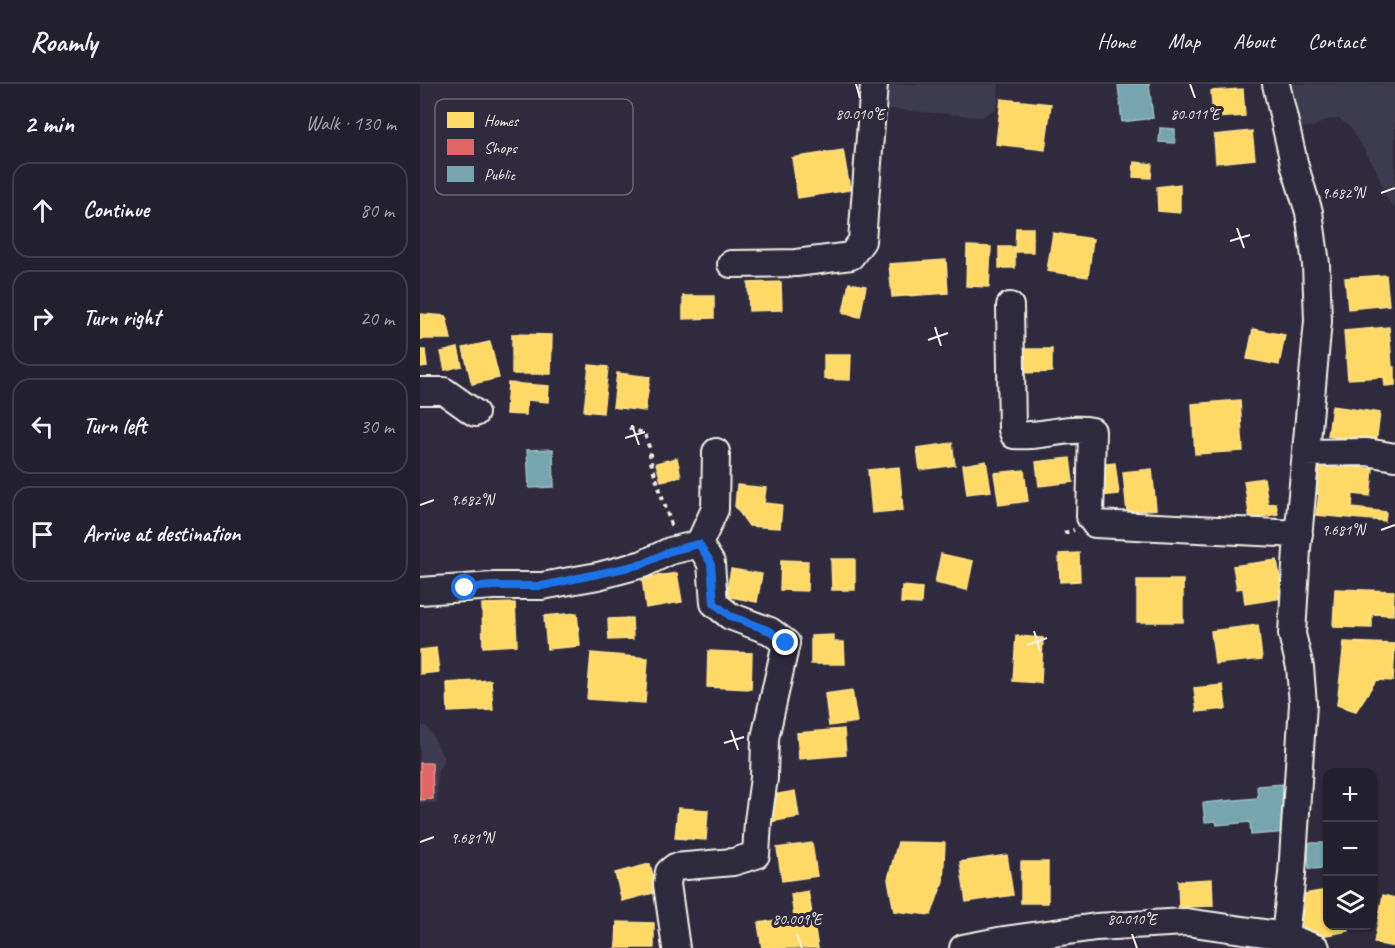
<!DOCTYPE html>
<meta charset="utf-8">
<style>
:root{--surface:#23202e;--page:#2b2836;--text:#f1f3f6;--muted:#a3a3aa;--line:#403e4a}
body{margin:0;font-family:Caveat,sans-serif;background:var(--page);color:var(--text)}
.controls{position:absolute;right:18px;bottom:18px;display:grid;overflow:hidden;border-radius:12px;box-shadow:0 2px 4px #0004}
.controls button{width:54px;height:54px;display:grid;place-items:center;padding:0;border:0;border-bottom:2px solid var(--line);background:var(--surface);color:var(--text);font:30px sans-serif}
.stop{position:absolute;width:18px;height:18px;margin:-14px;border:4px solid #1a73e8;border-radius:50%;background:#fff}
.stop.end{background:#1a73e8;border-color:#fff;box-shadow:0 2px 6px #0008}
.list{margin:0;padding:0;list-style:none}
h2{display:flex;justify-content:space-between;align-items:center;height:78px;margin:0;padding:0 24px;font-size:26px}
h2 small{font-size:20px;font-weight:400;color:var(--muted)}
.list li{display:grid;grid-template-columns:39px 1fr auto;gap:18px;align-items:center;box-sizing:border-box;height:96px;margin:0 12px 12px;padding:0 12px;border:2px solid var(--line);border-radius:18px}
.list b{display:block;font-size:22px;white-space:nowrap}
.list em{font-size:20px;font-style:normal;color:var(--muted)}
.icon{flex:none;width:33px;height:33px;fill:none;stroke:currentColor;stroke-width:2;stroke-linecap:round;stroke-linejoin:round}
.map{position:relative;flex:none;width:975px;height:864px;overflow:hidden}
header{display:flex;align-items:center;gap:36px;box-sizing:border-box;height:84px;padding:0 30px;background:var(--surface);border-bottom:2px solid var(--line)}
header strong{font-size:28px}
nav{display:flex;gap:33px;margin-inline-start:auto;font-size:21px}
main{display:flex}
aside{flex:1;background:var(--surface)}
.map>svg:first-child{display:block}
.built{fill:#3d3a50}
.homes{fill:#ffd966;stroke:#fce08d;stroke-width:1.5}
.shops{fill:#e06666;stroke:#e6908d;stroke-width:1.5}
.public{fill:#76a5af;stroke:#9cbcc0;stroke-width:1.5}
.lines{fill:none;stroke-linecap:round;stroke-linejoin:round}
.minor-casing{stroke:#f4f1e8;stroke-width:30}
.path{stroke:#f4f1e8;stroke-width:4;stroke-dasharray:4.5 4.5;stroke-linecap:butt}
.minor{stroke:#2f2a3d;stroke-width:26}
.route{stroke:#1a73e8;stroke-width:8}
.ticks{fill:none;stroke:#f4f1e8;stroke-width:2}
.key{fill:#2f2a3d;stroke:#6a6670;stroke-width:1.5}
.key-label{font-size:16px;fill:#f4f1e8}
.ticks-label{font-size:15px;text-anchor:middle;fill:#f4f1e8;stroke:#2f2a3d;stroke-width:6;stroke-linejoin:round;paint-order:stroke}
</style>
<header>
<strong>Roamly</strong>
<nav><a>Home</a><a>Map</a><a>About</a><a>Contact</a></nav>
</header>
<main>
<aside>
<h2>2 min<small>Walk · 130 m</small></h2>
<ul class="list">
<li><svg class="icon" aria-label="ahead" viewBox="0 0 24 24"><path d="M12 20V5M6 11l6-6 6 6"/></svg><div><b>Continue</b></div><em>80 m</em></li>
<li><svg class="icon" aria-label="right" viewBox="0 0 24 24"><path d="M7 20v-9h11M14 6l5 5-5 5"/></svg><div><b>Turn right</b></div><em>20 m</em></li>
<li><svg class="icon" aria-label="left" viewBox="0 0 24 24"><path d="M17 20v-9H6M10 6l-5 5 5 5"/></svg><div><b>Turn left</b></div><em>30 m</em></li>
<li><svg class="icon" aria-label="arrive" viewBox="0 0 24 24"><path d="M6 21V4h12l-3 4 3 4H6"/></svg><div><b>Arrive at destination</b></div></li>
</ul>
</aside>
<div class="map">
<svg width="975" height="864" viewBox="0 0 975 864">
<rect width="100%" height="100%" fill="#2f2a3d"/>
<filter id="ink" filterUnits="userSpaceOnUse"><feTurbulence type="fractalNoise" baseFrequency=".0167" numOctaves="2"/><feDisplacementMap in="SourceGraphic" scale="12" xChannelSelector="R" yChannelSelector="G"/><feConvolveMatrix kernelMatrix="1 2 1 2 8 2 1 2 1" color-interpolation-filters="sRGB"/></filter>
<g filter="url(#ink)">
<path class="built" d="M454,0H579L578,18L576,25L561,33L458,24Z
M856,0H975V125L966,113L956,85L930,43L919,35L907,36L893,43L866,44Z
M0,642H6L11,648L24,675L23,680L18,685L17,719H0Z"/>
<path class="homes" d="M823,5L825,32L793,34L791,7Z
M581,15L631,20L625,66L576,60Z
M832,47L835,75L796,79L794,51Z
M423,66L430,106L378,114L372,74Z
M714,78L732,80L731,94L713,93Z
M760,100V129L738,127L737,103Z
M596,144H613V168H595Z
M633,149L673,155L668,193L627,187Z
M547,162L571,163L569,203L546,202Z
M579,163H595V184H579Z
M526,176L528,209L472,213L469,180Z
M966,191L969,221L928,225L925,194Z
M361,198L362,226L329,227L328,199Z
M429,199L446,202L440,233L423,229Z
M263,212H294V234L263,235Z
M0,230L26,232L31,255H0Z
M969,243L972,283H975V301L965,302L964,293L928,295L924,247Z
M833,245L865,251L859,281L827,275Z
M92,250L132,251L131,290H92Z
M70,258L79,294L52,300L43,264Z
M38,264L42,282L25,286L21,268Z
M598,265H632V288L599,289Z
M0,266H5L7,282L0,283Z
M404,271H431L430,296L404,295Z
M169,281L188,283L183,329L164,327Z
M197,289L230,293L225,327L193,323Z
M88,299L129,302L128,318L107,316L106,331L86,330Z
M820,316L823,367L775,370L772,320Z
M912,322L960,329L956,359L908,352Z
M532,359L535,381L500,386L497,364Z
M257,374L261,393L241,397L236,379Z
M650,374L653,398L619,402L616,378Z
M566,377L571,407L547,410L543,381Z
M695,379L699,410L680,412L677,381Z
M895,379L953,385L950,412L933,410L932,424L966,428L965,437L896,431L899,410H892Z
M479,383L483,426L452,429L448,386Z
M732,385L736,425L707,428L703,388Z
M604,386L608,417L579,421L574,389Z
M844,394L848,420L856,419L858,430L830,435L824,397Z
M317,401L346,404L344,419L362,421L360,444L329,442L315,422Z
M659,469L660,497L640,498L639,470Z
M521,470L553,477L547,506L515,499Z
M411,475H435V506H412Z
M361,476L388,477L387,507L360,506Z
M857,476L863,514L825,520L823,504L817,505L813,482Z
M311,485L342,490L337,518L306,512Z
M257,489L262,518L226,524L222,494Z
M717,496H763V538H717Z
M482,502L502,504L501,520L481,519Z
M915,505L974,507L973,531L952,530V544L913,543Z
M95,519L97,561L63,563L62,520Z
M157,529L160,562L127,565L124,532Z
M212,534L213,555L189,556L188,535Z
M838,541L842,575L795,580L791,547Z
M414,551V558H424L425,580H391V552Z
M596,552L623,554L621,599L593,597Z
M924,558L975,560L973,597L956,596L936,627L917,621Z
M16,564L19,588L0,590V566Z
M288,567L332,569L331,605L287,603Z
M171,569L228,574L225,619L167,615Z
M71,596L73,626L28,628L27,599Z
M803,601L806,625L777,628L774,604Z
M432,606L437,638L409,642L405,610Z
M424,645L426,671L379,675L377,649Z
M375,707L379,733L350,738L346,712Z
M258,724L288,726L286,756L255,754Z
M478,758L525,759L523,797L511,831L474,827L468,795Z
M392,759L397,792L362,797L357,764Z
M587,771L593,811L546,818L540,778Z
M601,778H628V819H601Z
M230,780L237,808L202,817L195,789Z
M792,795L793,822L759,823L758,797Z
M908,806V842H928L929,847L885,855L877,811Z
M388,807L398,864H342L338,839L374,833L371,810Z
M963,811L975,814V863L954,859Z
M197,838L234,839V864H196Z"/>
<path class="shops" d="M0,679H12L13,715L0,716Z"/>
<path class="public" d="M698,0H729L733,34L702,38Z
M740,44L755,45V59L739,58Z
M133,365L134,403L109,404L107,366Z
M865,700L869,748L831,751L830,738L797,741L796,737L785,738L783,719L838,714L837,702Z
M888,759H908V784L889,785Z"/>
<g class="lines">
<defs>
<path id="minor" d="M856,0L875,83L889,128L896,180L898,237L877,465L872,550L880,583L883,620L872,790L865,852
M311,180L376,179L431,172L442,157L454,0
M590,222L592,345L594,351C620,354 646,342 672,347L670,433L675,440L879,450
M0,307H24L55,329
M886,369L947,368L975,373
M0,507L74,502H122L178,492L223,480L250,467L279,460L295,425L296,368
M256,864L247,800L249,788L255,783L313,778L336,771L338,737L344,694L345,654L366,559L350,547L310,532L294,519L291,479L279,460
M543,864L584,856L676,843L766,838L865,852L896,864"/>
</defs>
<use href="#minor" class="minor-casing"/>
<path class="path" d="M209,344L225,350L229,363L231,378L252,444
M644,449L654,446"/>
<use href="#minor" class="minor"/>
</g>
</g>
<g class="lines" filter="url(#ink)">
<path class="route" d="M45,504L74,502H122L223,480L250,467L279,460L291,479L294,519L310,532L350,547L366,559"/>
</g>
<path class="ticks" d="M436,0L440,14M770,0L775,14M961,109L975,104M817,144L824,164M810,157L830,151M515,243L521,262M508,256L528,249M212,341L219,361M205,354L225,348M0,421L14,416M961,446L975,441M614,547L620,567M607,561L627,554M311,646L318,666M304,659L324,653M0,758L14,753M377,850L382,864M712,850L717,864"/>
<rect x="15" y="15" width="198" height="96" rx="9" class="key"/>
<rect x="27" y="28" width="27" height="16" fill="#ffd966"/>
<rect x="27" y="55" width="27" height="16" fill="#e06666"/>
<rect x="27" y="82" width="27" height="16" fill="#76a5af"/>
<g class="key-label">
<text x="64" y="42">Homes</text>
<text x="64" y="69">Shops</text>
<text x="64" y="96">Public</text>
</g>
<g class="ticks-label">
<text x="440" y="35">80.010°E</text>
<text x="775" y="35">80.011°E</text>
<text x="923" y="114">9.682°N</text>
<text x="52" y="421">9.682°N</text>
<text x="923" y="451">9.681°N</text>
<text x="52" y="759">9.681°N</text>
<text x="377" y="840">80.009°E</text>
<text x="712" y="840">80.010°E</text>
</g>
</svg>
<div class="controls">
<button>+</button>
<button>−</button>
<button><svg class="icon" aria-label="layers" viewBox="0 0 24 24"><path d="M12 4l9 5-9 5-9-5zM3 14l9 5 9-5"/></svg></button>
</div>
<div class="stop" style="left:45px;top:504px"></div>
<div class="stop end" style="left:366px;top:559px"></div>
</div>
</main>
